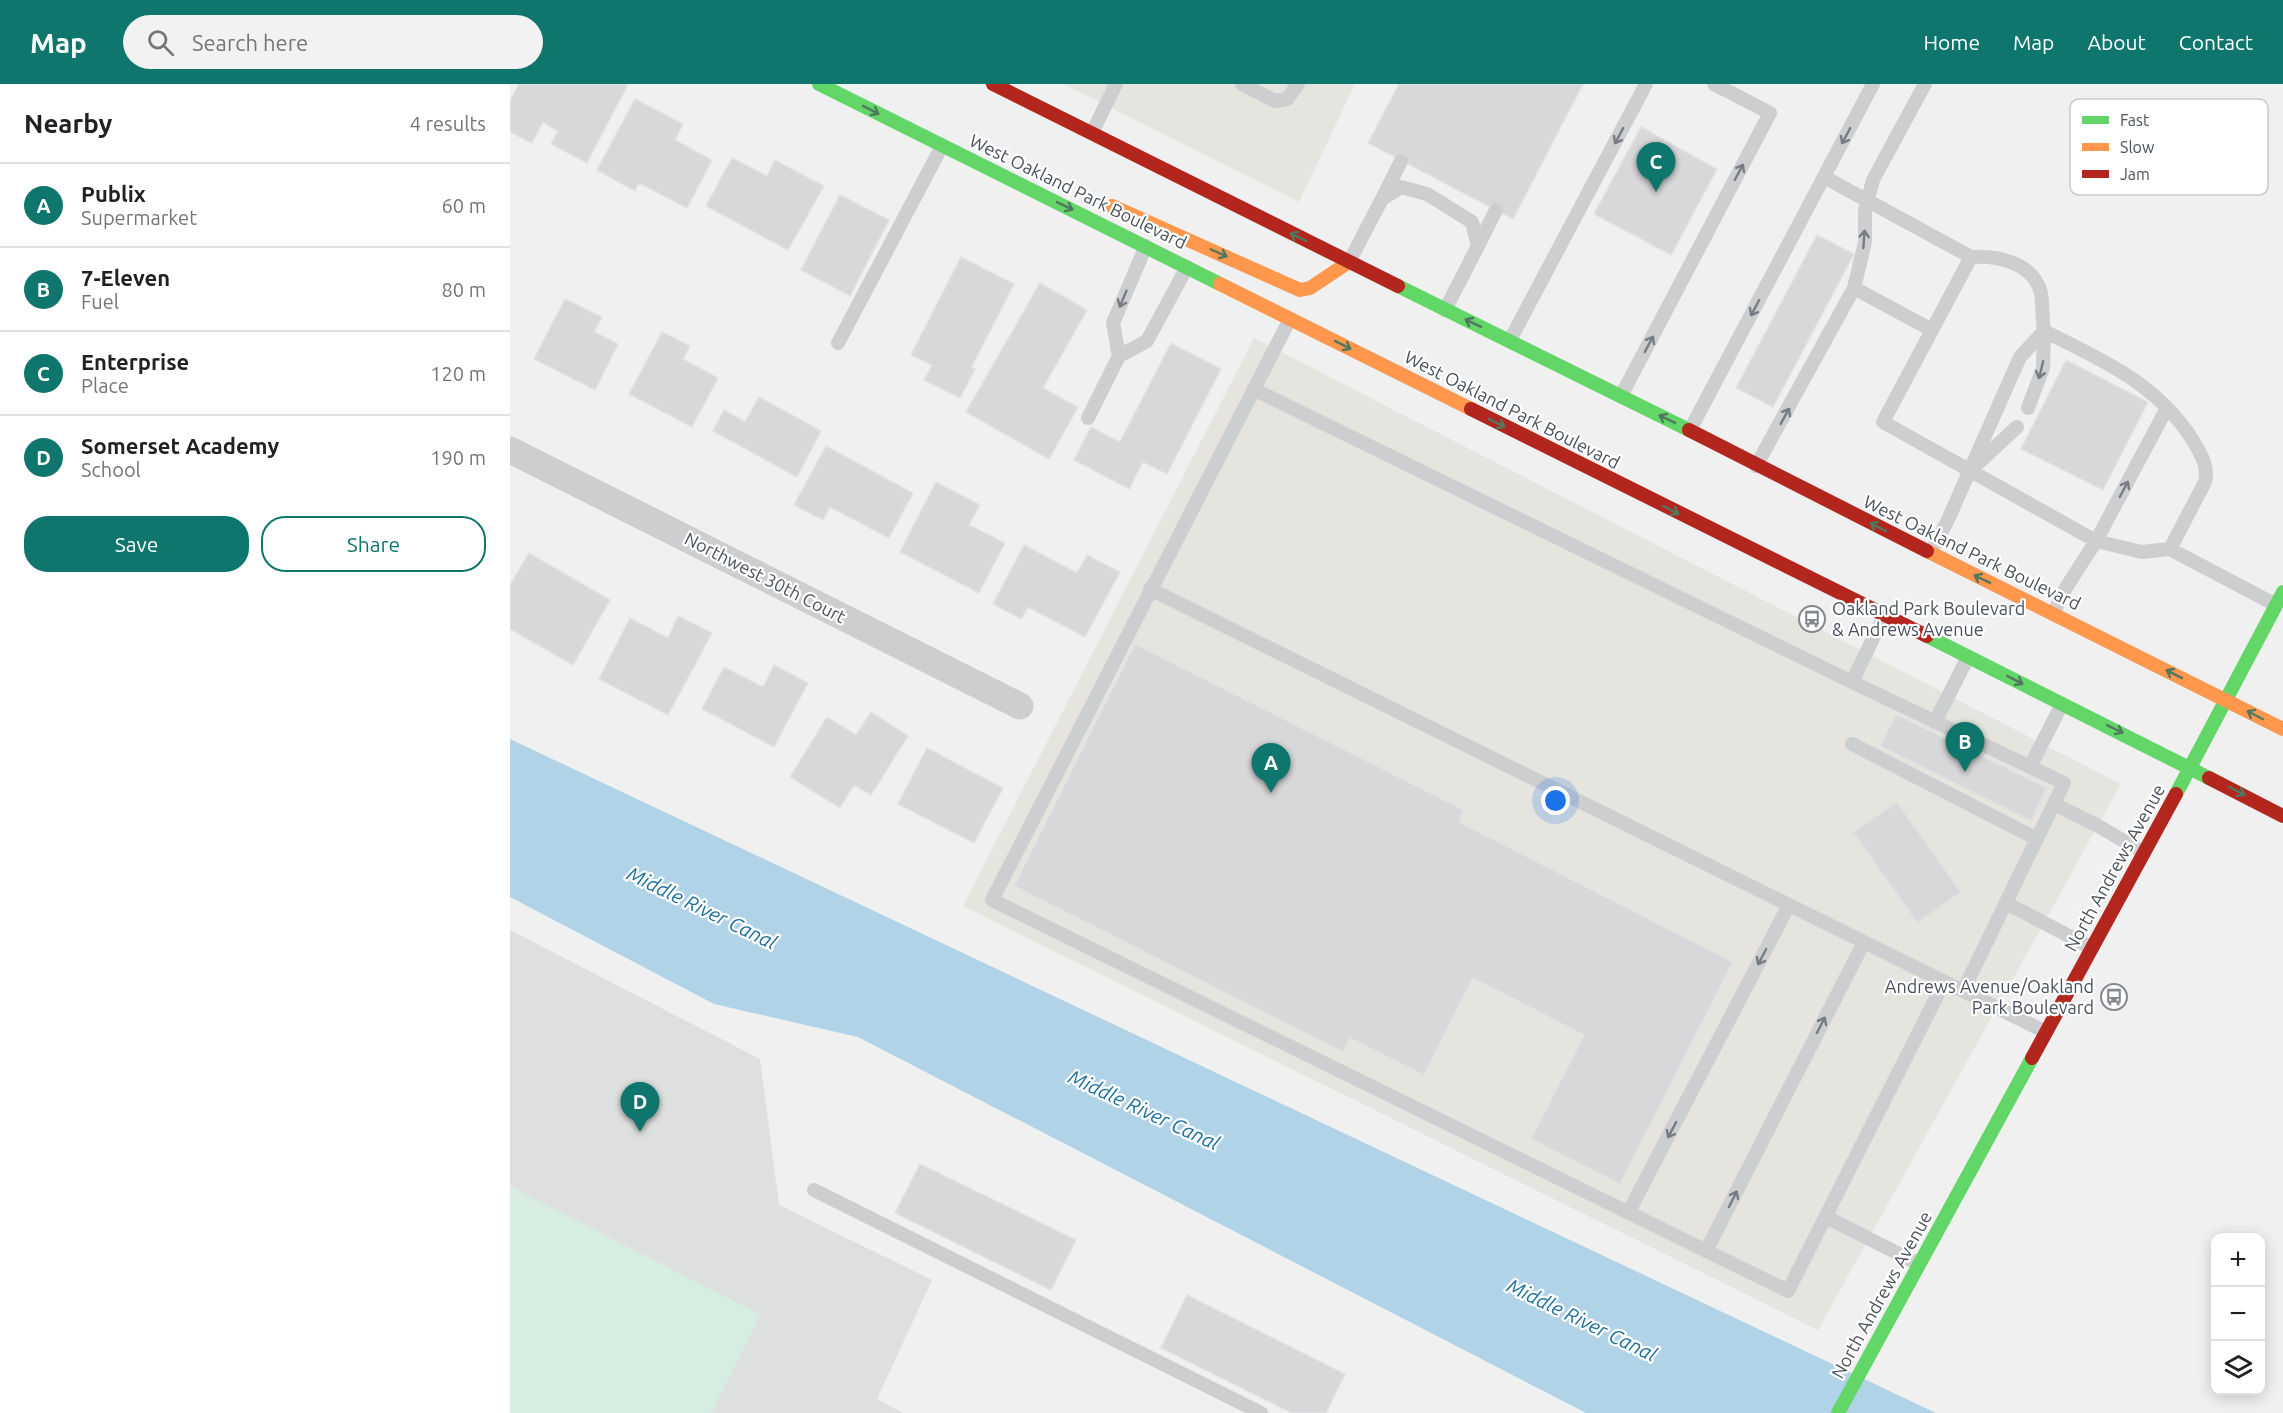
<!DOCTYPE html>
<meta charset="utf-8">
<style>
:root{--surface:#fff;--page:#f2f2f2;--text:#202124;--muted:#757577;--line:#e0e0e0;--accent:#0f766e}
body{margin:0;font-family:Ubuntu,sans-serif;background:var(--page);color:var(--text)}
.controls{position:absolute;right:18px;bottom:18px;display:grid;overflow:hidden;border-radius:12px;box-shadow:0 3px 15px #0003}
.controls button{width:54px;height:54px;display:grid;place-items:center;padding:0;border:0;border-bottom:2px solid var(--line);background:var(--surface);color:var(--text);font:30px sans-serif}
.you{position:absolute;left:1046px;top:717px;width:21px;height:21px;margin:-15px;border:4px solid #fff;border-radius:50%;background:#1a73e8;box-shadow:0 0 0 9px #1a73e833}
.badge{display:grid;place-items:center;width:39px;height:39px;border-radius:50%;background:var(--accent);color:#fff;font-size:20px;font-weight:700}
.pin{position:absolute;translate:-50% -50px;filter:drop-shadow(0 2px 3px #0008)}
.pin::after{content:'';position:absolute;top:32px;width:21px;height:18px;background:inherit;clip-path:polygon(0 0,100% 0,50% 100%)}
.list{margin:0;padding:0;list-style:none}
h2{display:flex;justify-content:space-between;align-items:center;height:78px;margin:0;padding:0 24px;font-size:26px}
h2 small{font-size:20px;font-weight:400;color:var(--muted)}
.list li{display:grid;grid-template-columns:39px 1fr auto;gap:18px;align-items:center;box-sizing:border-box;height:84px;padding:0 24px;border-top:2px solid var(--line)}
.list b{display:block;font-size:22px;white-space:nowrap}
.list p{margin:0;font-size:20px;white-space:nowrap;color:var(--muted)}
.list em{font-size:20px;font-style:normal;color:var(--muted)}
.actions{display:flex;gap:12px;padding:18px 24px}
.actions a{flex:1;padding:14px 0;border:2px solid var(--accent);border-radius:24px;text-align:center;font-size:21px;color:var(--accent)}
.actions .main{background:var(--accent);color:#fff}
.icon{flex:none;width:33px;height:33px;fill:none;stroke:currentColor;stroke-width:2;stroke-linecap:round;stroke-linejoin:round}
.map{position:relative;flex:none;width:1773px;height:1329px;overflow:hidden}
header{display:flex;align-items:center;gap:36px;box-sizing:border-box;height:84px;padding:0 30px;background:var(--accent);color:#fff}
header strong{font-size:28px}
nav{display:flex;gap:33px;margin-inline-start:auto;font-size:21px}
.search{width:420px;height:54px;background:var(--page);display:flex;align-items:center;gap:15px;box-sizing:border-box;padding:0 21px;border-radius:33px;color:var(--muted);font-size:22px}
main{display:flex}
aside{flex:1;background:var(--surface)}
.map>svg:first-child{display:block}
.commercial{fill:#e5e4de}
.education{fill:#dedfdf}
.green{fill:#d7ede2}
.water{fill:#b0d3e7}
.building{fill:#d8d8da;stroke:#e2e2e3;stroke-width:1.5}
.lines{fill:none;stroke-linecap:round;stroke-linejoin:round}
.lane{stroke:#ccced0;stroke-width:14}
.street{stroke:#ccced0;stroke-width:27}
.fast{stroke:#63d668;stroke-width:14}
.slow{stroke:#ff974d;stroke-width:14}
.jam{stroke:#b3261e;stroke-width:14}
.oneway{stroke:#51785f}
.oneway2{stroke:#777c84}
.labels{text-anchor:middle;stroke-width:4.5;stroke-linejoin:round;paint-order:stroke}
.street-label{font-size:18px;fill:#49505b;stroke:#fff}
.poi-label{font-size:18px;fill:#49505b;stroke:#fff;text-anchor:start}
.water-label{font-size:20px;font-style:italic;fill:#1c6f9b;stroke:#fff}
.key{fill:#fff;stroke:#c8cace;stroke-width:1.5}
.key-label{font-size:16px;fill:#49505b}
</style>
<header>
<strong>Map</strong>
<div class="search"><svg class="icon" aria-label="search" viewBox="0 0 24 24"><circle cx="10" cy="10" r="6"/><path d="M15 15l6 6"/></svg>Search here</div>
<nav><a>Home</a><a>Map</a><a>About</a><a>Contact</a></nav>
</header>
<main>
<aside>
<h2>Nearby<small>4 results</small></h2>
<ul class="list">
<li><span class="badge">A</span><div><b>Publix</b><p>Supermarket</p></div><em>60 m</em></li>
<li><span class="badge">B</span><div><b>7-Eleven</b><p>Fuel</p></div><em>80 m</em></li>
<li><span class="badge">C</span><div><b>Enterprise</b><p>Place</p></div><em>120 m</em></li>
<li><span class="badge">D</span><div><b>Somerset Academy</b><p>School</p></div><em>190 m</em></li>
</ul>
<div class="actions"><a class="main">Save</a><a>Share</a></div>
</aside>
<div class="map">
<svg width="1773" height="1329" viewBox="0 0 1773 1329">
<rect width="100%" height="100%" fill="#f0f0f0"/>
<path class="commercial" d="M554,0H845L789,118Z
M744,254L1611,700L1308,1246L453,822Z"/>
<path class="education" d="M0,846L250,975L269,1121L422,1196L367,1315L394,1329H0Z"/>
<path class="green" d="M0,1102L251,1231L201,1329H0Z"/>
<path class="water" d="M0,655L1426,1329H1076L348,953L204,920L0,813Z"/>
<path class="building" d="M9,0H114L117,2L77,79L41,60L48,47L33,38L22,59L0,48V17Z
M889,0H1073L1003,135L858,59Z
M125,15L173,40L165,56L202,76L177,124L129,99L125,107L87,86Z
M1131,43L1207,85L1161,171L1084,130Z
M222,74L257,92L265,76L314,102L278,166L196,122Z
M330,111L379,136L340,212L291,186Z
M1307,151L1344,170L1263,323L1226,304Z
M451,173L504,200L461,284L465,285L450,314L414,296L422,281L401,271Z
M530,199L577,226L533,304L568,323L539,375L456,328Z
M55,215L92,233L84,248L108,260L85,306L24,275Z
M152,248L180,262L173,275L208,294L182,343L119,310Z
M661,259L711,285L657,390L633,378L619,405L564,376L581,343L610,358Z
M1556,276L1638,318L1593,406L1511,365Z
M249,313L311,347L287,393L203,347L214,326L235,338Z
M316,362L403,409L379,454L320,423L313,436L284,421Z
M426,398L470,421L459,441L495,459L469,509L390,468Z
M514,461L567,489L577,471L610,488L575,553L518,523L511,535L483,520Z
M19,469L100,516L63,581L0,545V501Z
M168,532L202,549L158,631L89,595L120,534L158,554Z
M625,560L954,726L949,738L1223,878L1110,1100L1021,1055L1074,951L963,894L914,991L840,954L833,968L504,802Z
M264,581L298,599L264,663L192,625L214,583L253,603Z
M361,628L398,652L361,711L344,701L330,724L280,693L317,633L346,651Z
M1386,630L1537,704L1521,737L1370,662Z
M417,664L493,704L464,759L388,720Z
M1387,718L1451,808L1407,839L1343,748Z
M410,1080L566,1156L541,1206L385,1129Z
M677,1211L835,1290L816,1329H782L651,1264Z"/>
<g class="lines">
<path class="lane" d="M732,0L765,17L777,15L788,0
M582,49L606,0
M1314,93L1461,173
M873,113L891,77
M968,162L986,126
M839,178L872,115L891,103L917,110L962,138L968,162L935,226
M1344,204L1422,246
M780,235L482,816L1278,1207L1434,898
M1000,256L1136,0
M328,259L432,62
M609,272L603,239L636,162
M743,305L1342,598L1554,699L1453,907
M1111,312L1260,29L1204,0
M1518,324L1533,284L1534,247
M578,334L609,272L637,257L677,183
M1180,346L1363,0
M1246,382L1344,204L1355,158V126L1363,96L1415,0
M1464,383L1507,343
M1660,465L1695,398C1699,381 1690,369 1682,355C1646,299 1592,276 1534,247C1532,235 1533,221 1531,209C1524,179 1487,171 1461,173L1373,338L1586,457L1632,468L1660,465L1766,521
M1420,469L1437,438L1510,273L1534,247
M640,505L1536,948
M1543,530L1557,502L1586,457L1657,324
M1342,598L1374,532
M1425,638L1458,573
M1342,660L1527,755
M1520,683L1552,620
M1544,720L1590,743L1634,769
M1496,819L1582,864
M304,1106L751,1329
M1118,1129L1279,821
M1316,1133L1409,1180
M1196,1167L1354,858"/>
<path class="street" d="M0,366L510,622"/>
<path class="fast" d="M309,0L710,200
M888,202L1179,346
M1417,552L1699,694
M1666,710L1773,508
M1328,1329L1522,974"/>
<path class="slow" d="M602,122L790,206L800,204L839,178
M710,200L961,325
M1417,467L1773,645"/>
<path class="jam" d="M483,0L888,202
M961,325L1417,552
M1179,346L1417,467
M1699,694L1773,732
M1522,974L1666,710"/>
</g>
<defs><path id="oneway-shaft" d="M-6 0H5M1.5-3L5.5 0L1.5 3" fill="none" stroke-width="1.6" stroke-linecap="round" stroke-linejoin="round" transform="scale(1.5)"/></defs>
<g class="oneway">
<use href="#oneway-shaft" transform="translate(361 26) rotate(27)"/>
<use href="#oneway-shaft" transform="translate(555 122) rotate(26)"/>
<use href="#oneway-shaft" transform="translate(788 153) rotate(-154)"/>
<use href="#oneway-shaft" transform="translate(709 169) rotate(24)"/>
<use href="#oneway-shaft" transform="translate(963 239) rotate(-155)"/>
<use href="#oneway-shaft" transform="translate(833 261) rotate(27)"/>
<use href="#oneway-shaft" transform="translate(1157 335) rotate(-154)"/>
<use href="#oneway-shaft" transform="translate(987 339) rotate(27)"/>
<use href="#oneway-shaft" transform="translate(1161 426) rotate(27)"/>
<use href="#oneway-shaft" transform="translate(1368 443) rotate(-153)"/>
<use href="#oneway-shaft" transform="translate(1472 495) rotate(-154)"/>
<use href="#oneway-shaft" transform="translate(1664 590) rotate(-153)"/>
<use href="#oneway-shaft" transform="translate(1505 596) rotate(27)"/>
<use href="#oneway-shaft" transform="translate(1745 631) rotate(-152)"/>
<use href="#oneway-shaft" transform="translate(1605 645) rotate(26)"/>
<use href="#oneway-shaft" transform="translate(1727 707) rotate(28)"/>
</g>
<g class="oneway2">
<use href="#oneway-shaft" transform="translate(1109 52) rotate(118)"/>
<use href="#oneway-shaft" transform="translate(1336 52) rotate(118)"/>
<use href="#oneway-shaft" transform="translate(1229 88) rotate(-62)"/>
<use href="#oneway-shaft" transform="translate(1354 155) rotate(-86)"/>
<use href="#oneway-shaft" transform="translate(613 215) rotate(113)"/>
<use href="#oneway-shaft" transform="translate(1245 224) rotate(118)"/>
<use href="#oneway-shaft" transform="translate(1139 260) rotate(-62)"/>
<use href="#oneway-shaft" transform="translate(1531 286) rotate(104)"/>
<use href="#oneway-shaft" transform="translate(1275 332) rotate(-61)"/>
<use href="#oneway-shaft" transform="translate(1614 405) rotate(-62)"/>
<use href="#oneway-shaft" transform="translate(1252 873) rotate(118)"/>
<use href="#oneway-shaft" transform="translate(1311 941) rotate(-63)"/>
<use href="#oneway-shaft" transform="translate(1162 1046) rotate(118)"/>
<use href="#oneway-shaft" transform="translate(1223 1115) rotate(-63)"/>
</g>
<defs>
<symbol id="bus-ring" viewBox="-11 -11 22 22"><circle r="9.5" fill="#fff" stroke="#83888f" stroke-width="1.5"/><path d="M-5-6H5V4H4V6H2V4H-2V6H-4V4H-5ZM-3.5-4V0h7V-4ZM-3.5 1.2v1.5H-2V1.2ZM2 1.2v1.5H3.5V1.2Z" fill="#83888f"/></symbol>
</defs>
<g fill-rule="evenodd">
<use href="#bus-ring" x="1287" y="520" width="30" height="30"/>
<use href="#bus-ring" x="1589" y="898" width="30" height="30"/>
</g>
<g class="labels">
<g class="street-label">
<text transform="translate(568 108) rotate(26)" y="6">West Oakland Park Boulevard</text>
<text transform="translate(1002 326) rotate(27)" y="6">West Oakland Park Boulevard</text>
<text transform="translate(1462 469) rotate(26)" y="6">West Oakland Park Boulevard</text>
<text transform="translate(255 494) rotate(27)" y="6">Northwest 30th Court</text>
<text transform="translate(1605 784) rotate(-61)" y="6">North Andrews Avenue</text>
<text transform="translate(1372 1211) rotate(-61)" y="6">North Andrews Avenue</text>
</g>
<g class="poi-label">
<text x="1322" y="531">Oakland Park Boulevard<tspan x="1322" dy="21">&amp; Andrews Avenue</tspan></text>
<text x="1584" y="909" text-anchor="end">Andrews Avenue/Oakland<tspan x="1584" dy="21">Park Boulevard</tspan></text>
</g>
<g class="water-label">
<text transform="translate(192 824) rotate(26)" y="7">Middle River Canal</text>
<text transform="translate(634 1026) rotate(25)" y="7">Middle River Canal</text>
<text transform="translate(1072 1236) rotate(26)" y="7">Middle River Canal</text>
</g>
</g>
<rect x="1560" y="15" width="198" height="96" rx="9" class="key"/>
<rect x="1572" y="32" width="27" height="8" fill="#63d668"/>
<rect x="1572" y="59" width="27" height="8" fill="#ff974d"/>
<rect x="1572" y="86" width="27" height="8" fill="#b3261e"/>
<g class="key-label">
<text x="1610" y="42">Fast</text>
<text x="1610" y="69">Slow</text>
<text x="1610" y="96">Jam</text>
</g>
</svg>
<div class="controls">
<button>+</button>
<button>−</button>
<button><svg class="icon" aria-label="layers" viewBox="0 0 24 24"><path d="M12 4l9 5-9 5-9-5zM3 14l9 5 9-5"/></svg></button>
</div>
<div class="you"></div>
<div class="pin badge" style="left:761px;top:709px">A</div>
<div class="pin badge" style="left:1455px;top:688px">B</div>
<div class="pin badge" style="left:1146px;top:108px">C</div>
<div class="pin badge" style="left:130px;top:1048px">D</div>
</div>
</main>
